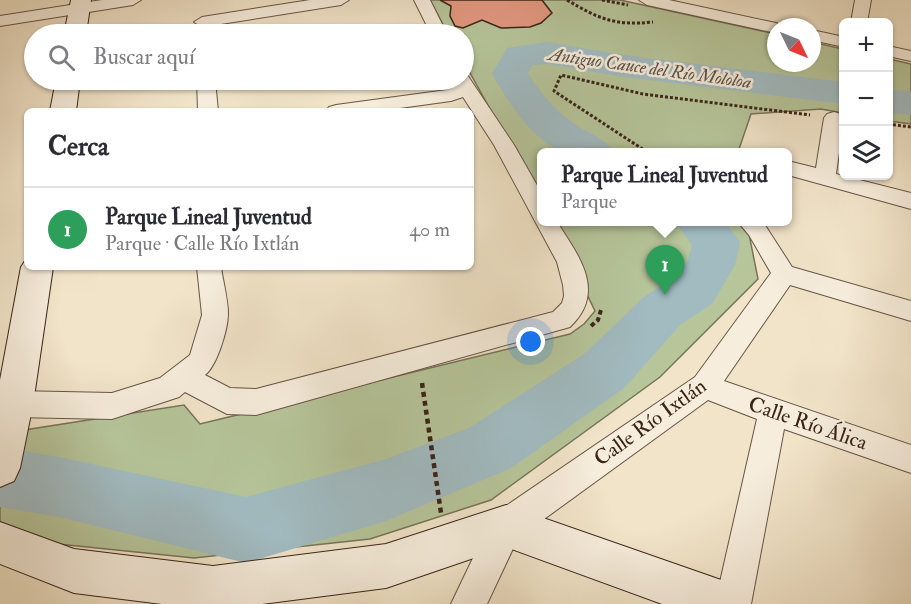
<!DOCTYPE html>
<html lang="es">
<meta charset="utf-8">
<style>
:root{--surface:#fff;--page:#f2f2f3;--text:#2b2b33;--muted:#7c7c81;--line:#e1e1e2;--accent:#8f2418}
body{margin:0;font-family:"IM FELL Double Pica",serif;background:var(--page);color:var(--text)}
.controls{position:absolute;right:18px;top:18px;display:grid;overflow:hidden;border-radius:9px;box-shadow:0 2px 4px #0004}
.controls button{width:54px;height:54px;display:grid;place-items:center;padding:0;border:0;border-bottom:2px solid var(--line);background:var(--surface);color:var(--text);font:30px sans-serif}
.compass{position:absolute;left:767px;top:18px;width:54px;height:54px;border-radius:50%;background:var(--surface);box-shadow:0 2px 4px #0004;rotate:133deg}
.you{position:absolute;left:531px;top:342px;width:21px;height:21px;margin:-15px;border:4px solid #fff;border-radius:50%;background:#1a73e8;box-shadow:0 0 0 9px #1a73e833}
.badge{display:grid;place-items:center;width:39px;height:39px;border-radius:50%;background:var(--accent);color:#fff;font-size:20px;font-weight:700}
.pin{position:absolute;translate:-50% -50px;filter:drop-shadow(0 2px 3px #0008)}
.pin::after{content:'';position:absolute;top:32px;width:21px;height:18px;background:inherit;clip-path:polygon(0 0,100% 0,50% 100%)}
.popup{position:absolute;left:537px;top:148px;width:255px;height:78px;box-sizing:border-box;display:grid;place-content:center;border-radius:9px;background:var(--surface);filter:drop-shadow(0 2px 4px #0005);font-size:20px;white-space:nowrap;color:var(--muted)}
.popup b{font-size:22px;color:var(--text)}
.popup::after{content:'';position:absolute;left:50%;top:100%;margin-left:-12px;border:12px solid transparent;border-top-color:var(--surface)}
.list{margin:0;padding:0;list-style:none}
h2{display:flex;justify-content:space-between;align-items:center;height:78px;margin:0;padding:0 24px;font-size:26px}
h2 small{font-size:20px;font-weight:400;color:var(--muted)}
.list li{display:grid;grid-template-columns:39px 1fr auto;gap:18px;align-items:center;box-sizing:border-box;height:84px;padding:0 24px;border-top:2px solid var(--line)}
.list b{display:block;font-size:22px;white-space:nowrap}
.list p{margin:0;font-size:20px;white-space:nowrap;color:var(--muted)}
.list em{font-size:20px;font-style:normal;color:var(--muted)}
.icon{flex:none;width:33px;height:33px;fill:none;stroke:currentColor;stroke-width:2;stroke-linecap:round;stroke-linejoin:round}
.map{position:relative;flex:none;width:911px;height:604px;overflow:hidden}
.search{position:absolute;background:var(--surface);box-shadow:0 2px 4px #0004;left:24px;top:24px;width:450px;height:66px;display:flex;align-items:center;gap:15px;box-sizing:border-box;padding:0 21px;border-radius:33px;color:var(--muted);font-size:22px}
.panel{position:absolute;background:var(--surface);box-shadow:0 2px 4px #0004;left:24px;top:108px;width:450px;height:162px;border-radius:9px}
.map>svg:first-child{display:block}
.green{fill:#b6c59a;stroke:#78745a;stroke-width:1.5}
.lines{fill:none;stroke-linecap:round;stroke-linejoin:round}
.river{fill:#a1bbc1;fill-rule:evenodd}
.building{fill:#e19881;stroke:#392419;stroke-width:1.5}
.street-casing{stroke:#675445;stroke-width:2}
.secondary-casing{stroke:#392419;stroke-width:2}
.path-far2{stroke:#392419;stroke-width:3;stroke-dasharray:3 2;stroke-linecap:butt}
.path-far1{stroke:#392419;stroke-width:4;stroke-dasharray:4.5 3;stroke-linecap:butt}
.path{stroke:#392419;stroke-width:4.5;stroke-dasharray:5 4;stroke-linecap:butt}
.street{fill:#f6eddc;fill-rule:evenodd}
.secondary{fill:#f6eddc;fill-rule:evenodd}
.labels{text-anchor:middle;stroke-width:5;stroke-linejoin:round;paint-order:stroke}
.far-water-label{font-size:18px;font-style:italic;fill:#58514b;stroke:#f6eddc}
.street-label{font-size:21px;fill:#392419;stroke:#f6eddc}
</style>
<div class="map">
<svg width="911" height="604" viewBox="0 0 911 604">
<rect width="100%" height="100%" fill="#f1e4c9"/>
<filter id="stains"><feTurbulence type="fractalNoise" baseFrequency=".00333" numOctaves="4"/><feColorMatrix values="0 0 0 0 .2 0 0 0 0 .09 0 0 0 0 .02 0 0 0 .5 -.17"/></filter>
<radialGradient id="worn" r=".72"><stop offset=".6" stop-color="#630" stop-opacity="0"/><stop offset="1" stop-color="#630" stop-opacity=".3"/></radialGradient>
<path class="green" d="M430,0H620L776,34V63H812V42L843,49V113L821,109L751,114L738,152H542V203L464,62V34H448Z
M889,59L911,64V124L889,121Z
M552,222H739L749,234L758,279L660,377L491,500L370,539L194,558L0,538V503L18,431L184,405L200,424L570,334L584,324L595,311Z"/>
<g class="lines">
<path class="river" d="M547,42L624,55L844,82V104L624,77L547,64L533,65L528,74C542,95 555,110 576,125C590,134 605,138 614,152C603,153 573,155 563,152C532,141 507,100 492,74L507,48Z
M888,90L911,91V115L888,113Z
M675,222H725L740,242L735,265L712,304L681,324L624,388L511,468L386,521L246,563L59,517L0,507V447L59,457L246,497L386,459L469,428L584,354L645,296L676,276L688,260L692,245Z"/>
</g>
<path class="building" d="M440,0H542L552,13L541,23L530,27L501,28L482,20L463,28L455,26L450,16L451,6Z"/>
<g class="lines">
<defs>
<path id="street" d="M102,0H141L133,5L0,26V16Z
M310,0H349L341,5L202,27L194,22L202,17Z
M414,0H430L447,34H431Z
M639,0H669L776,23L784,27H776V33L647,5Z
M855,0H871L867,22H851Z
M812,30L844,37V47L812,40Z
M888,46L911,51V61L888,56Z
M464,75L468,76L514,145L542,194V222H557C579,256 607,292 570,327L256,415L227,414L185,392L179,397L112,419L14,417L0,413V387L14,391L112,393L160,378L190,355L202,315L197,267H221C223,282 228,299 228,314C228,329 217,366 205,375L230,388L256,389L553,312L562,303L564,296L563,285L557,262L494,145L463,97L451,101L378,111H326L329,107L336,105L447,90L456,86L452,80H464Z
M197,80H215L218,111H198Z
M834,112L841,114L844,117L836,174L911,193V209L788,175V161L816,168L824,118L827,114Z
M738,222H763L792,267L911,301V321L790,285L724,381L911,445V473L784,429L751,604H715L757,419L708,400L518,538L487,604H451L494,514L695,377L771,273L749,235Z"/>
<path id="secondary" d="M71,0H91L86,34H64Z
M56,80H80L76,111H50Z
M27,258V267H53L33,404L20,468L14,481L0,487V380L21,267Z
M506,505L724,581L740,588L747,604H662L506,547L386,588L262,604H162L74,593L0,564V522L74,549L213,566L386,544Z"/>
</defs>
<use href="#street" class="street-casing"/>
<use href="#secondary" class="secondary-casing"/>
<path class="path-far2" d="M567,0C599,19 615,26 653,22
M602,0L628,5
M464,47L472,62
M888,124L911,127
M647,152L554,91L561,75L643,94L810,115"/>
<path class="path-far1" d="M645,151L647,152
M591,326L598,320L601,310"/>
<path class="path" d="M422,383L441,513"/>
<use href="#street" class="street"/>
<use href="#secondary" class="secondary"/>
</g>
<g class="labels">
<g class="far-water-label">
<text transform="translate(650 68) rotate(8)" y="6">Antiguo Cauce del Río Mololoa</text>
</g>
<g class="street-label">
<text transform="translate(650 422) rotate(-36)" y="7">Calle Río Ixtlán</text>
<text transform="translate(808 423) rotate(19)" y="7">Calle Río Álica</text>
</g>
</g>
<rect width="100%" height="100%" filter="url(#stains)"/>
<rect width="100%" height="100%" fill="url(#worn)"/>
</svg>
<div class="controls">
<button>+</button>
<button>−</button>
<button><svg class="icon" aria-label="layers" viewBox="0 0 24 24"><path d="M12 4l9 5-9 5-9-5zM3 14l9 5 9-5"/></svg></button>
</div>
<svg class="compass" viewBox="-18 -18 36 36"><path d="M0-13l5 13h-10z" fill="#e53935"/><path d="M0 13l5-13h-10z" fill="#7c7c81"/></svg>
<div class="you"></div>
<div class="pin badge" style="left:665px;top:295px;background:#2e9e5b">1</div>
<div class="popup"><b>Parque Lineal Juventud</b>Parque</div>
<div class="search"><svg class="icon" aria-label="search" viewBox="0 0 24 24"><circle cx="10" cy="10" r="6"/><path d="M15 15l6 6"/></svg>Buscar aquí</div>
<section class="panel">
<h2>Cerca<small></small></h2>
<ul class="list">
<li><span class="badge" style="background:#2e9e5b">1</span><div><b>Parque Lineal Juventud</b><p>Parque · Calle Río Ixtlán</p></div><em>40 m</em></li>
</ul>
</section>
</div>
